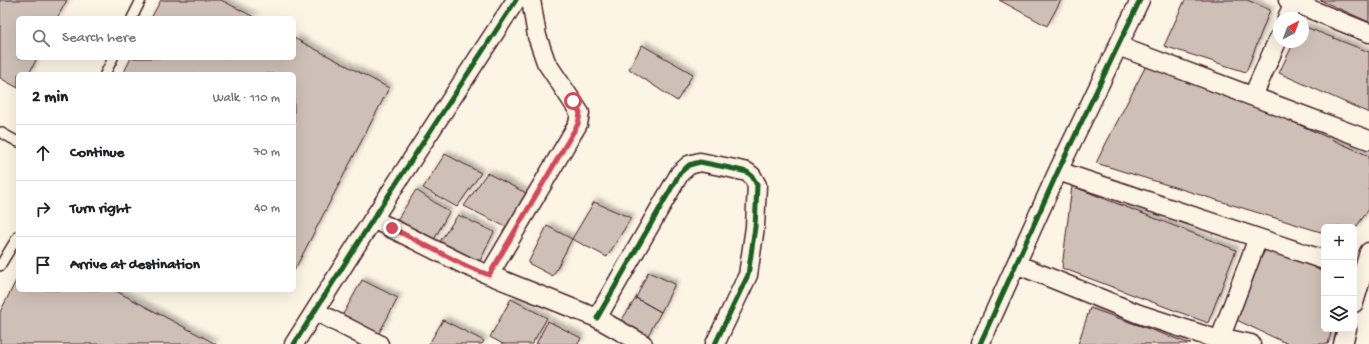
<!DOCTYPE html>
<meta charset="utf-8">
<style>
:root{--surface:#fff;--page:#f6f6f6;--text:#202124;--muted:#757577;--line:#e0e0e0}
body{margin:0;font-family:"Gochi Hand",sans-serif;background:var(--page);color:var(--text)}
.controls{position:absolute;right:12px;bottom:12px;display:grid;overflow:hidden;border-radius:6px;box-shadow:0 4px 16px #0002}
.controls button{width:36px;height:36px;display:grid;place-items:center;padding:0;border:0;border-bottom:1px solid var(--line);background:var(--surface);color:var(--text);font:20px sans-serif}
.compass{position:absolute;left:1273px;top:12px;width:36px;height:36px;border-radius:50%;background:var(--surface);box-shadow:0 4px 16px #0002;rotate:41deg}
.stop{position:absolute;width:12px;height:12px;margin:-9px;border:3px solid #d1495b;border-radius:50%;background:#fff}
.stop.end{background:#d1495b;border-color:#fff;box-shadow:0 1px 4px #0008}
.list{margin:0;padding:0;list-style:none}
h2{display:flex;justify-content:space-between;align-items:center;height:52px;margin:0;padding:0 16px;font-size:17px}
h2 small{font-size:13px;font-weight:400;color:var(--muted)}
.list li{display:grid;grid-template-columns:26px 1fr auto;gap:12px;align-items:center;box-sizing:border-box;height:56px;padding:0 16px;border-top:1px solid var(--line)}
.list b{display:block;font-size:15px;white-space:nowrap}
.list em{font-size:13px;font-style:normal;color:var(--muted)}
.icon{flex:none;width:22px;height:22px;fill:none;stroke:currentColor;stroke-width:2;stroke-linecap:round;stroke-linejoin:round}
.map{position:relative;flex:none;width:1369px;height:344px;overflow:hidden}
.search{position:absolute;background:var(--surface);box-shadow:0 4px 16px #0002;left:16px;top:16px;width:280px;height:44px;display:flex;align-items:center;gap:10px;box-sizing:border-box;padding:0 14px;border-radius:6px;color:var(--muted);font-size:15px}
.panel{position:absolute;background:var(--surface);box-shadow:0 4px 16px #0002;left:16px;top:72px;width:280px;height:220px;border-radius:6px}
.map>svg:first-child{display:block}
.building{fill:#cfc0b7;stroke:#4a1f2b;filter:url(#shadow)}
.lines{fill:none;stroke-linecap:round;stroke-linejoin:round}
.service-casing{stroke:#4a1f2b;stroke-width:12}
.minor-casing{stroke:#4a1f2b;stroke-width:21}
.service{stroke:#fcf5e5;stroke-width:9}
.minor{stroke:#fcf5e5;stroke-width:18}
.cycleway-casing{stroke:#fcf5e5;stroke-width:8}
.cycleway{stroke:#1b5e20;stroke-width:5}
.route{stroke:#d1495b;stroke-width:5}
</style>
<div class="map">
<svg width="1369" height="344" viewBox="0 0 1369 344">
<defs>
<filter id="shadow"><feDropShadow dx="3.5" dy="-3.5" stdDeviation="2" flood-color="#0004"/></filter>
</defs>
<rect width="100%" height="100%" fill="#fcf5e5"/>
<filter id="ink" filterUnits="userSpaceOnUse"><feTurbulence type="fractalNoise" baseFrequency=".025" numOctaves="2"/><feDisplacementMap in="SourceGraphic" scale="8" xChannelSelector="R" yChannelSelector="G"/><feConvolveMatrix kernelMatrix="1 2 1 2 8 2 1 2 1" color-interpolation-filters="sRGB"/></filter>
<g filter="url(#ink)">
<path class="building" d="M0,0H67L57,18H18V58H37L29,74H18V88L0,78Z
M161,0H221L256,18H151Z
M999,0H1061L1047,26Z
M1185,0H1247L1270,10L1246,72L1164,46Z
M1320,0H1369V22Z
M1303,26L1369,52V113L1279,73L1294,42H1303Z
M294,38L389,88L294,271V74H123L131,58H294Z
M642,45L693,74L677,101L629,69Z
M1150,58L1369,156V209L1354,230V227H1324V233L1096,163Z
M445,154L481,173L457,207L423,188Z
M487,173L526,193L506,227L464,206Z
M1072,186L1236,250L1208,323L1062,268Z
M416,190L449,212L430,247L392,228Z
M594,202L631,218L607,257L572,239Z
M458,215L494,232L479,263L438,244Z
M547,226L572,239L553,276L528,263Z
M1270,242L1324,273V329H1332L1328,344H1288L1228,316Z
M648,272L675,284L661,312L636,298Z
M18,277V290H114L216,344H0V312Z
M362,280L398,298L379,333L341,318Z
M636,298L661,312L646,339L619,324Z
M511,299L547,318L532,344H503L490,337Z
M1090,308L1191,344H1078Z
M443,320L484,341L482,344H429Z
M548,321L581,338L578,344H536Z"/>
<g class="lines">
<defs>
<path id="service" d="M132,18L141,0
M105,74L113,58
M0,132L18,142
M0,266L18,236"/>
<path id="minor" d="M1288,0L1369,33
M1287,18L1295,0
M1118,46L1369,140
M1253,96L1279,37
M1058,171L1324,260
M373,219L467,266L597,318L643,344
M1016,264L1139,314L1219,340H1233L1251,344
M489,275L578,124L580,113L546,62L537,36L531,0
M1354,303L1369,252
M315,311L379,344
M597,318L680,173L689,165L700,162L730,168L747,172L752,176L757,185L755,227L748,275L715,344
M294,344L373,219L516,0
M980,344L1058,171L1140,0
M1218,344L1258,238
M1343,344L1347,329"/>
</defs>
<use href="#service" class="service-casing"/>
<use href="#minor" class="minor-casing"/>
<use href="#service" class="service"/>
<use href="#minor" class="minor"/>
<defs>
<path id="cycleway" d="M597,318L680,173L689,165L700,162L730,168L747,172L752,176L757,185L755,227L748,275L715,344
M294,344L373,219L516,0
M980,344L1058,171L1140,0"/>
</defs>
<use href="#cycleway" class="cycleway-casing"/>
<use href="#cycleway" class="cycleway"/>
</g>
</g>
<g class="lines" filter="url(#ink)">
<path class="route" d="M392,228L466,266L489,275L578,124L580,113L573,101"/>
</g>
</svg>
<div class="controls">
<button>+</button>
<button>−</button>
<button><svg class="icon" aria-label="layers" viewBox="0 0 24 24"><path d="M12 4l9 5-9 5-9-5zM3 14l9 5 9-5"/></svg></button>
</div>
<svg class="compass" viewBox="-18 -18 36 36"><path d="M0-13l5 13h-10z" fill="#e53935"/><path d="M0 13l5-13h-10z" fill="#757577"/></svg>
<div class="stop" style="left:573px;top:101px"></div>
<div class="stop end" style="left:392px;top:228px"></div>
<div class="search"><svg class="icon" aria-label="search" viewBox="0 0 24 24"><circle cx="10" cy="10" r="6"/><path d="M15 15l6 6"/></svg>Search here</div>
<section class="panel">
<h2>2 min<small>Walk · 110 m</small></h2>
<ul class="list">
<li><svg class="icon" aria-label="ahead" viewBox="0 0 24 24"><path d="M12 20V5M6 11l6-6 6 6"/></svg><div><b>Continue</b></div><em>70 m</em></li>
<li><svg class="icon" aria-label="right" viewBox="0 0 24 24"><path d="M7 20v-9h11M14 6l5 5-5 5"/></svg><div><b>Turn right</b></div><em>40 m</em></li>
<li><svg class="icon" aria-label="arrive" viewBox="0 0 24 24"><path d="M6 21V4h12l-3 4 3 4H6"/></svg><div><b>Arrive at destination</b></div></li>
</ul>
</section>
</div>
